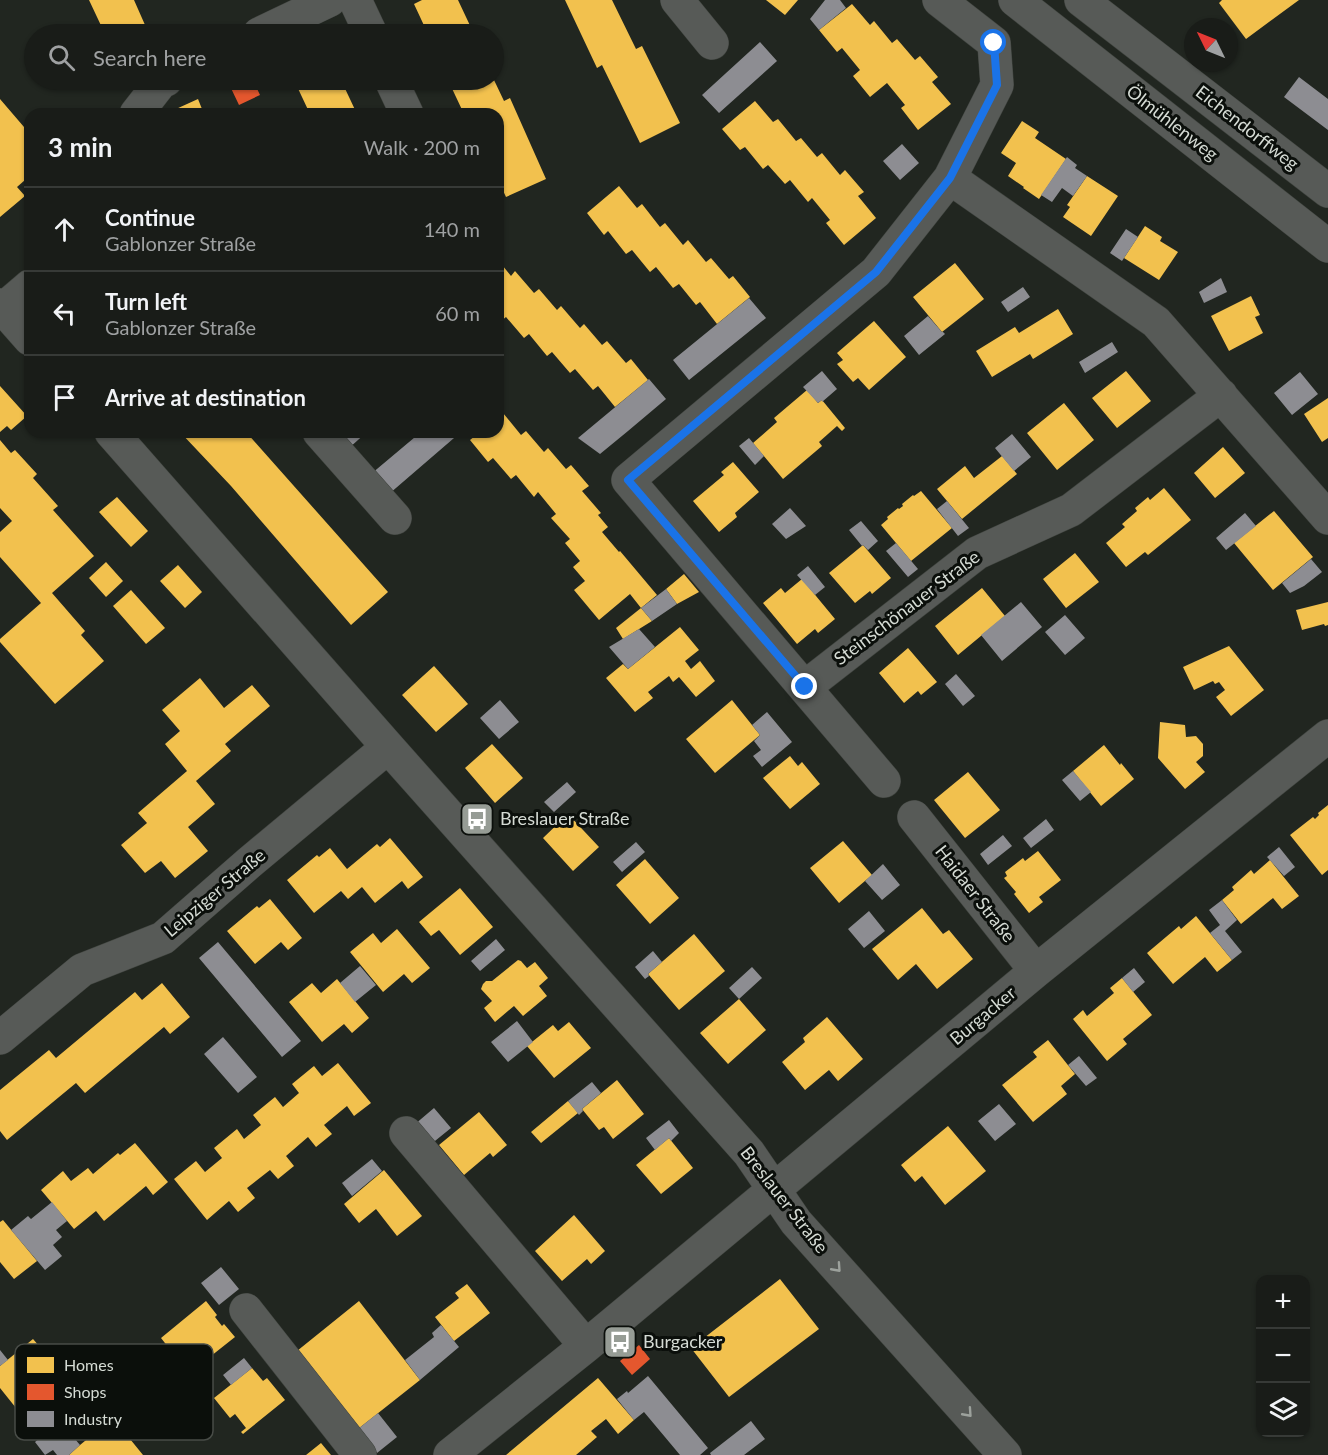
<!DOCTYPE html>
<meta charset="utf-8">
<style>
:root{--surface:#191c18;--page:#222521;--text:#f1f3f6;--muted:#9fa1a2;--line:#373a37}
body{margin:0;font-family:Lato,sans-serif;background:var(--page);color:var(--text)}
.controls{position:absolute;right:18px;bottom:18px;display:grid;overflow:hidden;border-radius:12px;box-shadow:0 2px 4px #0004}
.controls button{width:54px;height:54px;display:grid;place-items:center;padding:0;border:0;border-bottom:2px solid var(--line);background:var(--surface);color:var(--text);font:30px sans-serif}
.compass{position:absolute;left:1184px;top:18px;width:54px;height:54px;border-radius:50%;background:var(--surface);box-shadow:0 2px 4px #0004;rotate:313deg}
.stop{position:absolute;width:18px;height:18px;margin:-14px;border:4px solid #1a73e8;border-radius:50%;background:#fff}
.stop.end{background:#1a73e8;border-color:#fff;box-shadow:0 2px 6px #0008}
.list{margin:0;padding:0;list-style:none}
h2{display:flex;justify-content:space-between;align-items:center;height:78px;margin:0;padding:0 24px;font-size:26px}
h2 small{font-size:20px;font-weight:400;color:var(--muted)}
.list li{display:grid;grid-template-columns:39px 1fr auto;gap:18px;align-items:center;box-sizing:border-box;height:84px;padding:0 24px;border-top:2px solid var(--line)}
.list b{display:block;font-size:22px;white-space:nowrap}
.list p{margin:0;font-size:20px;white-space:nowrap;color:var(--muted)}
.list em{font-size:20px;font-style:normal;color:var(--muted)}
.icon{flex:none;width:33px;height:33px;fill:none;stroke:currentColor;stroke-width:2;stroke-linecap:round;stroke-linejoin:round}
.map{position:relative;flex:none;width:1328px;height:1455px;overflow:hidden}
.search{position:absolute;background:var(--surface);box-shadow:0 2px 4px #0004;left:24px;top:24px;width:480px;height:66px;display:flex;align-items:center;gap:15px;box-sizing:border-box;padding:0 21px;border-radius:33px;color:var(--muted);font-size:22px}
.panel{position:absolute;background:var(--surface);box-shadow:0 2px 4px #0004;left:24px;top:108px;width:480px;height:330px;border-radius:18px}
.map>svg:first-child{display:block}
.homes{fill:#f2c14e}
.shops{fill:#e4572e}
.industry{fill:#8d8d92}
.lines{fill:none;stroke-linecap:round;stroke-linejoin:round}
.minor-casing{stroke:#3f433e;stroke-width:34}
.secondary-casing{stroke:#3f433e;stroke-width:34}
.minor{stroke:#575a57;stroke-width:33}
.secondary{stroke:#575a57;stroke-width:33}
.oneway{stroke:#9ca19c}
.route{stroke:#1a73e8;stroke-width:8}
.labels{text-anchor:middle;stroke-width:6;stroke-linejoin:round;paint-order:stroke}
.street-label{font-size:18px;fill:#d5dbd4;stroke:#0b0f0b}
.poi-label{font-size:18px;fill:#d5dbd4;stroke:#0b0f0b;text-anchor:start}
.key{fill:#0b0f0b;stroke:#484c47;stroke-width:1.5}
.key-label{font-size:16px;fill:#d5dbd4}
</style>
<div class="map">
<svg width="1328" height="1455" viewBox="0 0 1328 1455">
<rect width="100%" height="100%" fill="#212620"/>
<path class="homes" d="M89,0H134L149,34H105Z
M422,0H458L474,34H428L414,4Z
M565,0H612L636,49L642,46L680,123L640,143L602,65L597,68Z
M766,0H798L785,15Z
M1222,0H1299L1246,39L1219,3Z
M852,4L870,25L874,21L892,43L897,39L915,60L920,56L938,77L932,82L951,104L918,130L901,108L905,105L887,83L870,97L853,76L860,70L842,48L837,52L819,30Z
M294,80H341L357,114H310Z
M448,80H494L504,101L510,98L546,179L506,197L498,180V114H464Z
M0,99L30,134V187L25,180L17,187L25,196L0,217Z
M198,99L204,114H165Z
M755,101L773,122L778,119L796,141L801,138L817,157L822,153L840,175L845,170L864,192L858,196L876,218L844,245L826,223L830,220L812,198L808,202L790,180L785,184L768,165L763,169L745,147L740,150L722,129Z
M1022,121L1039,132L1035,138L1066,159L1039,199L1023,188L1024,187L1008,176L1016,163L1001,153Z
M1087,176L1118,196L1091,236L1063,217L1070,207L1067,205Z
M619,186L637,208L642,204L660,227L665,223L683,245L688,240L706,262L711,258L729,279L733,276L750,297L717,324L700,302L696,305L679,284L673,288L656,267L650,272L632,250L626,254L608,231L604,235L587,213Z
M1145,226L1162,237L1160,241L1178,252L1159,280L1124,258Z
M498,260L511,276L515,271L534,293L539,289L557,310L561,306L580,328L584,324L602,345L607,341L626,363L631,359L648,380L615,407L598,386L593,390L575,369L570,373L552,352L547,356L529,334L524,338L506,317L501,321L498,317Z
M955,263L984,299L942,332L913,297Z
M1251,296L1260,315L1255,317L1263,333L1229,351L1211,316Z
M1058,309L1073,334L1033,359L1030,354L992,377L976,351L1015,327L1019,333Z
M874,321L906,357L869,390L858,378L853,382L837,364L843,360L837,353Z
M1126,371L1151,401L1117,428L1092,398Z
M0,386L27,416L11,430L7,426L0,432Z
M807,390L818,403L822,400L845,428L842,431L837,426L819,442L822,446L783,479L753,443L777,422L774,418Z
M1328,398V438L1322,442L1304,414Z
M1064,403L1094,440L1057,470L1027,433Z
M503,413L521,435L526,431L544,452L548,448L566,469L571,465L589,486L582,491L601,513L598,515L608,527L602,532L619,552L620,551L657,595L641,608L630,594L599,620L574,590L585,581L573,567L580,561L565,543L570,539L551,518L556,514L538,492L534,497L516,475L511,479L493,458L488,462L470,440L480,432H498V417Z
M180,432H246L388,592L351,625L231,486Z
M0,440L11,453L15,450L37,474L33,478L58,506L53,510L94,556L52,593L85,631L81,635L104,661L55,704L0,642V639L41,603L0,557V532L12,521L0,508Z
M1223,447L1245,473L1215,498L1194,473Z
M1002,456L1017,474L962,519L937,489L965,466L974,478Z
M733,462L759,492L735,513L737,517L719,532L693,501L724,475L721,472Z
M1164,488L1191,520L1148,555L1145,552L1126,567L1106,543L1125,527L1122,524L1137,511L1135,508L1148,497L1150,500Z
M921,491L952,528L911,561L881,525L888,519L887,517L898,508L899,509L903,506L902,504L913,495L914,496Z
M117,497L148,531L131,547L99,512Z
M1274,511L1313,557L1273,590L1234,543Z
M863,545L891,578L872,594L870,591L855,603L829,573Z
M1075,553L1099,582L1066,608L1043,579Z
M106,562L123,581L106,597L89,578Z
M178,565L202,592L185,608L160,581Z
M684,574L699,592L677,604L666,589Z
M802,579L835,619L818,633L815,629L797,644L763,603L781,588L785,593Z
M982,588L1005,616L958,655L935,626Z
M131,590L165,628L146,644L113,606Z
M1328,602V625L1325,626L1324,624L1302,630L1296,610Z
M641,608L652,621L623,639L616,628Z
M680,627L699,650L685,661L691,669L700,661L715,681L696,697L679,677L673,682L669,676L648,692L653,698L635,712L606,678L623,664L628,669Z
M1229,646L1264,690L1231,716L1216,697L1225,690L1219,682L1215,684L1213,681L1194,690L1183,667Z
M908,648L937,682L921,695L918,691L904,703L879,673Z
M434,666L468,704L436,732L402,695Z
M200,678L224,708L252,685L270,706L225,744L231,751L196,781L215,804L188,827L208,851L175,878L161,861L145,873L121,845L147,823L138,813L187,771L165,744L180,731L162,710Z
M732,700L760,735L715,773L686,739Z
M1160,722L1185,725L1186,737L1196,736L1203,744V756L1196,762L1205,772L1185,789L1158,758Z
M492,744L523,778L495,803L465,768Z
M1104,745L1120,765L1121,763L1134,779L1101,806L1073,771Z
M790,756L798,766L802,762L820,784L790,809L763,778Z
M968,772L1000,810L965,838L934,800Z
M1328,805V870L1322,875L1290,835L1313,817L1315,819L1319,815L1318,813Z
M568,814L599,847L573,871L543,838Z
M390,838L423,877L408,889L402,881L375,903L362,887L348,899L341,891L314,913L287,880L317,855L319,857L330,848L347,869L377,844L380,847Z
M843,841L872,875L839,903L810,868Z
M1038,851L1061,880L1039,897L1043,902L1029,913L1014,894L1016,892L1004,878L1007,876L1005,872L1023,858L1025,861Z
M645,859L679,898L650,924L616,885Z
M1270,860L1299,896L1282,909L1273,898L1241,924L1222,900L1234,890L1232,887L1251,870L1254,874Z
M460,888L493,927L460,955L439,930L431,936L419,922Z
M270,899L302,938L288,950L281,942L255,964L227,931L257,906L259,908Z
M922,908L943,934L949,930L973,959L937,989L916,964L898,980L872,949Z
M1196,916L1232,960L1217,972L1205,957L1173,984L1147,953L1179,926L1181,929Z
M397,929L430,968L412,983L404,974L383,992L350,952L373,933L381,943Z
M694,934L725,971L679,1010L648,974Z
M518,960L521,961L527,968L535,962L548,978L539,986L547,996L523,1016L514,1006L495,1022L484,1008L492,1001L481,989L483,984L486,981H492Z
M1122,978L1152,1015L1123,1039L1127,1044L1107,1061L1073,1019L1083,1010L1087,1016L1114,993L1110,988Z
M337,979L369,1018L352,1033L344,1024L322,1042L289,1002L312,983L321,993Z
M162,983L190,1017L170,1034L164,1027L85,1093L76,1083L7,1140L0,1131V1090L49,1050L56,1058L135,992L142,1000Z
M739,999L766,1030L728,1064L700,1033Z
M827,1017L863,1059L838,1081L829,1070L805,1090L782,1062L805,1042L803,1038Z
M569,1022L591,1048L554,1078L527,1046L553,1025L558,1031Z
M1048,1040L1075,1074L1061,1086L1067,1094L1033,1122L1002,1085L1037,1057L1033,1052Z
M338,1063L371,1103L354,1116L347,1106L324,1125L332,1134L316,1147L308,1137L286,1156L294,1166L278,1179L270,1170L247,1188L255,1198L238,1212L229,1201L207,1220L174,1179L196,1161L205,1172L222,1158L214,1148L237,1129L244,1139L261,1125L253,1115L275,1097L283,1107L299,1093L292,1084L314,1066L322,1076Z
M617,1080L644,1114L613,1139L604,1127L599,1130L582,1109Z
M568,1101L578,1113L541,1143L531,1132Z
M479,1112L507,1145L493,1157L490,1153L464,1175L439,1145Z
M948,1126L986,1171L945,1205L922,1176L915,1182L901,1165Z
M669,1138L693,1168L661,1194L636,1165Z
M135,1143L168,1182L153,1195L146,1186L104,1221L96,1211L74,1229L41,1190L63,1171L71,1181L88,1168L93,1174L118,1153L120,1155Z
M384,1170L422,1216L397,1236L376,1209L359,1223L344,1204Z
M574,1215L605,1251L591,1264L587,1259L562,1281L535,1251Z
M3,1220L37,1261L14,1279L0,1262V1222Z
M780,1279L819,1329L729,1397L691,1348Z
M467,1284L490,1313L454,1341L435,1317L459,1298L455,1293Z
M206,1301L217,1315L215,1317L222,1326L224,1324L235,1337L211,1356L209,1353L200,1360L192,1350L179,1361L161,1338Z
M359,1301L420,1380L358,1429L297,1351Z
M33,1339L65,1376L20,1413L0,1388V1366Z
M252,1368L263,1381L267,1378L285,1400L243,1434L241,1432L246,1428L235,1414L230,1418L214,1398Z
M598,1378L634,1420L618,1434L606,1419L591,1431L597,1437L576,1455H506Z
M113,1418L143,1455H69L80,1445Z
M321,1443L331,1455H306Z"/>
<path class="shops" d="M238,80H253L260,95L239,105L229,84Z
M639,1345L650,1359L632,1375L620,1361Z"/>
<path class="industry" d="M825,0H840L846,8L819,30L810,19Z
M760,42L777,61L719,113L702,95Z
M1299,77L1328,99V130L1284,97Z
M902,144L919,163L900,180L883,161Z
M1067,157L1077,165L1075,168L1087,176L1073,196L1062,188L1052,202L1041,195Z
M1126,229L1138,237L1122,261L1110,253Z
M1221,278L1227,292L1204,303L1199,292Z
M1023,287L1030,297L1008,312L1001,302Z
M749,298L766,318L689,380L673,360Z
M928,316L942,332H943L945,334L919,355L904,336Z
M1112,342L1118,352L1085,373L1079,362Z
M822,371L837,389L822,402V400L818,403L803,387Z
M1300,372L1318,394L1292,415L1274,393Z
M649,379L666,399L628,431L600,454L578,438Z
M335,432H367L349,448Z
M421,432H461L389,494L371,474Z
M1012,434L1031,457L1014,471L995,448Z
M749,438L764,456L755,465L739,446Z
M947,501L969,528L958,536L937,509Z
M790,508L806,526L786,539L772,524Z
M1245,513L1256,526L1226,550L1216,538Z
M861,521L878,541L868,550L863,545L862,546L849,530Z
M896,543L918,569L908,577L886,551Z
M1311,559L1322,572L1304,586L1290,593L1282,583Z
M808,566L825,587L815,595L797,575Z
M666,589L677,604L652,621L641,608Z
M1021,602L1042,627L1002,661L981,635Z
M1065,615L1085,638L1065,655L1045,632Z
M639,629L655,647L628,669L609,647Z
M956,674L975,696L963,706L945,684Z
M500,700L519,722L499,739L480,718Z
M767,712L792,742L762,767L753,756L761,750L754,741L760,735L752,725Z
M1073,771L1091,792L1080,801L1062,780Z
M567,782L576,792L554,812L544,802Z
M1046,819L1054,830L1031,848L1023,838Z
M1003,835L1012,846L988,865L980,854Z
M636,842L645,852L622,872L613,862Z
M1279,847L1295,867L1284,876L1267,857Z
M883,864L900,885L882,900L865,881Z
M1222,900L1237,920L1225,931L1242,952L1232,960L1210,933L1220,925L1209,910Z
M869,911L885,931L864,948L848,929Z
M496,939L505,950L480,971L471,961Z
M218,942L301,1041L282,1057L199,958Z
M653,951L662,962L648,974L649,976L645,979L635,967Z
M360,966L376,985L355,1002L340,983Z
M752,967L762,978L739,999L729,988Z
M1134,968L1145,982L1133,992L1122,978Z
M517,1021L533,1042L508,1062L491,1042Z
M223,1037L257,1077L238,1093L204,1054Z
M1079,1056L1097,1078L1086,1086L1068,1065Z
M592,1082L601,1093L582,1109L583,1111L579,1115L568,1101Z
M999,1104L1016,1124L995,1141L978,1121Z
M434,1108L451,1128L430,1145L414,1125Z
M669,1120L679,1133L671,1141L669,1138L655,1150L646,1138Z
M372,1159L382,1171L352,1196L342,1183Z
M52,1202L67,1221L56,1230L62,1237L53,1245L62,1256L45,1270L11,1230L28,1216L31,1219Z
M221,1267L239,1289L219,1305L201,1283Z
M441,1325L459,1347L420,1380L405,1360L434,1337L432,1333Z
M0,1350L8,1360L0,1366Z
M244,1358L252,1368L231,1385L223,1375Z
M648,1376L708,1448L700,1455H680L644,1412L634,1420L617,1399L627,1391L628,1393Z
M378,1413L397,1437L377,1453L358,1429Z
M60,1421L80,1445L69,1455H57L53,1450L45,1455L35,1442Z
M751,1421L765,1439L744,1455H711L710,1453Z"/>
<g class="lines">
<defs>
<path id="minor" d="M355,0L371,34
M677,0L712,43
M1081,0L1328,191
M259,34L330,0
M391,80L407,114
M136,114L161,82L166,80
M950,178L1156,322L1328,518
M0,305L30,339
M3,309L30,286
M111,432L388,747L749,1153L796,1222L1005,1455
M319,432L395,518
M805,687L977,553L1071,510L1221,395
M884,781L628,480L876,272L950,178L997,85L994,43L939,0
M914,817L1036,971
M0,1038L82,970L163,938L250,862L388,747
M406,1133L586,1346
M246,1310L360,1455
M450,1455L586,1346L1036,971L1328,736"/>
<path id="secondary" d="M1015,0L1328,246"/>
</defs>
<use href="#minor" class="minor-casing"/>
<use href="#secondary" class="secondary-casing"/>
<use href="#minor" class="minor"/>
<use href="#secondary" class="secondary"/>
</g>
<defs><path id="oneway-chevron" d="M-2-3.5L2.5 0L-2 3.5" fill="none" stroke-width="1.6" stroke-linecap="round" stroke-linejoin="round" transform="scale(1.5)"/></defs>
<g class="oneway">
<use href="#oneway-chevron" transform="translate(837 1268) rotate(48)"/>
<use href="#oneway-chevron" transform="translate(968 1413) rotate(48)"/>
</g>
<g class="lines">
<path class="route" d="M805,687L628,480L876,272L950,178L997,85L994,43"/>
</g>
<defs>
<symbol id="bus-square" viewBox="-11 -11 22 22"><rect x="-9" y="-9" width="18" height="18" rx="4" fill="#969c95" stroke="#0b0f0b"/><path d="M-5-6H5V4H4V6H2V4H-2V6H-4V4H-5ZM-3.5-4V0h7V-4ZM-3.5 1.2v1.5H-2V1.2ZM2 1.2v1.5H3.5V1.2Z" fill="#fff"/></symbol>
</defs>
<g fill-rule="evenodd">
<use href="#bus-square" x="458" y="800" width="38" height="38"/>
<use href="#bus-square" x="601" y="1323" width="38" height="38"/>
</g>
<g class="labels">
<g class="street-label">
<text transform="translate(1172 123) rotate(38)" y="6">Ölmühlenweg</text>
<text transform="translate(1247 128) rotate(38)" y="6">Eichendorffweg</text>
<text transform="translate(907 608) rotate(-37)" y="6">Steinschönauer Straße</text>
<text transform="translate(215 893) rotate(-40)" y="6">Leipziger Straße</text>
<text transform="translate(975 894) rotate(52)" y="6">Haidaer Straße</text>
<text transform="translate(983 1016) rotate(-40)" y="6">Burgacker</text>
<text transform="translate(784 1200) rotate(52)" y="6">Breslauer Straße</text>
</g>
<g class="poi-label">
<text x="500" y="825">Breslauer Straße</text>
<text x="643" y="1348">Burgacker</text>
</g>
</g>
<rect x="15" y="1344" width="198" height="96" rx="9" class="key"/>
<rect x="27" y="1357" width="27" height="16" fill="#f2c14e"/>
<rect x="27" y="1384" width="27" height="16" fill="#e4572e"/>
<rect x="27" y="1411" width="27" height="16" fill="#8d8d92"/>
<g class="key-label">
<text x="64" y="1371">Homes</text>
<text x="64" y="1398">Shops</text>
<text x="64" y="1425">Industry</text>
</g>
</svg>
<div class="controls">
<button>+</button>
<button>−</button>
<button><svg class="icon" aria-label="layers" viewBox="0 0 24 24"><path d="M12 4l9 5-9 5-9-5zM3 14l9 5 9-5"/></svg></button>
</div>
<svg class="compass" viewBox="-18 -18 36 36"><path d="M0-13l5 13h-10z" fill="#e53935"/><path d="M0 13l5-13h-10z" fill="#9fa1a2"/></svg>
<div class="stop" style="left:994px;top:43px"></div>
<div class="stop end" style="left:805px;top:687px"></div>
<div class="search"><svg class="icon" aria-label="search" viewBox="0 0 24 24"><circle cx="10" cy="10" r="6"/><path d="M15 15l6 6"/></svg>Search here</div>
<section class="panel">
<h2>3 min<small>Walk · 200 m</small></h2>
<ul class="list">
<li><svg class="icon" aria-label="ahead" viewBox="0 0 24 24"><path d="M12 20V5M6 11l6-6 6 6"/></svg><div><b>Continue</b><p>Gablonzer Straße</p></div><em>140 m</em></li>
<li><svg class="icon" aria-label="left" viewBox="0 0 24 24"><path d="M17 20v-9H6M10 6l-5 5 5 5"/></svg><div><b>Turn left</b><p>Gablonzer Straße</p></div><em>60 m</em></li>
<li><svg class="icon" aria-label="arrive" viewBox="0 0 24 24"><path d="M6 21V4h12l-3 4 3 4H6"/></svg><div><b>Arrive at destination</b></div></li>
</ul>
</section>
</div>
